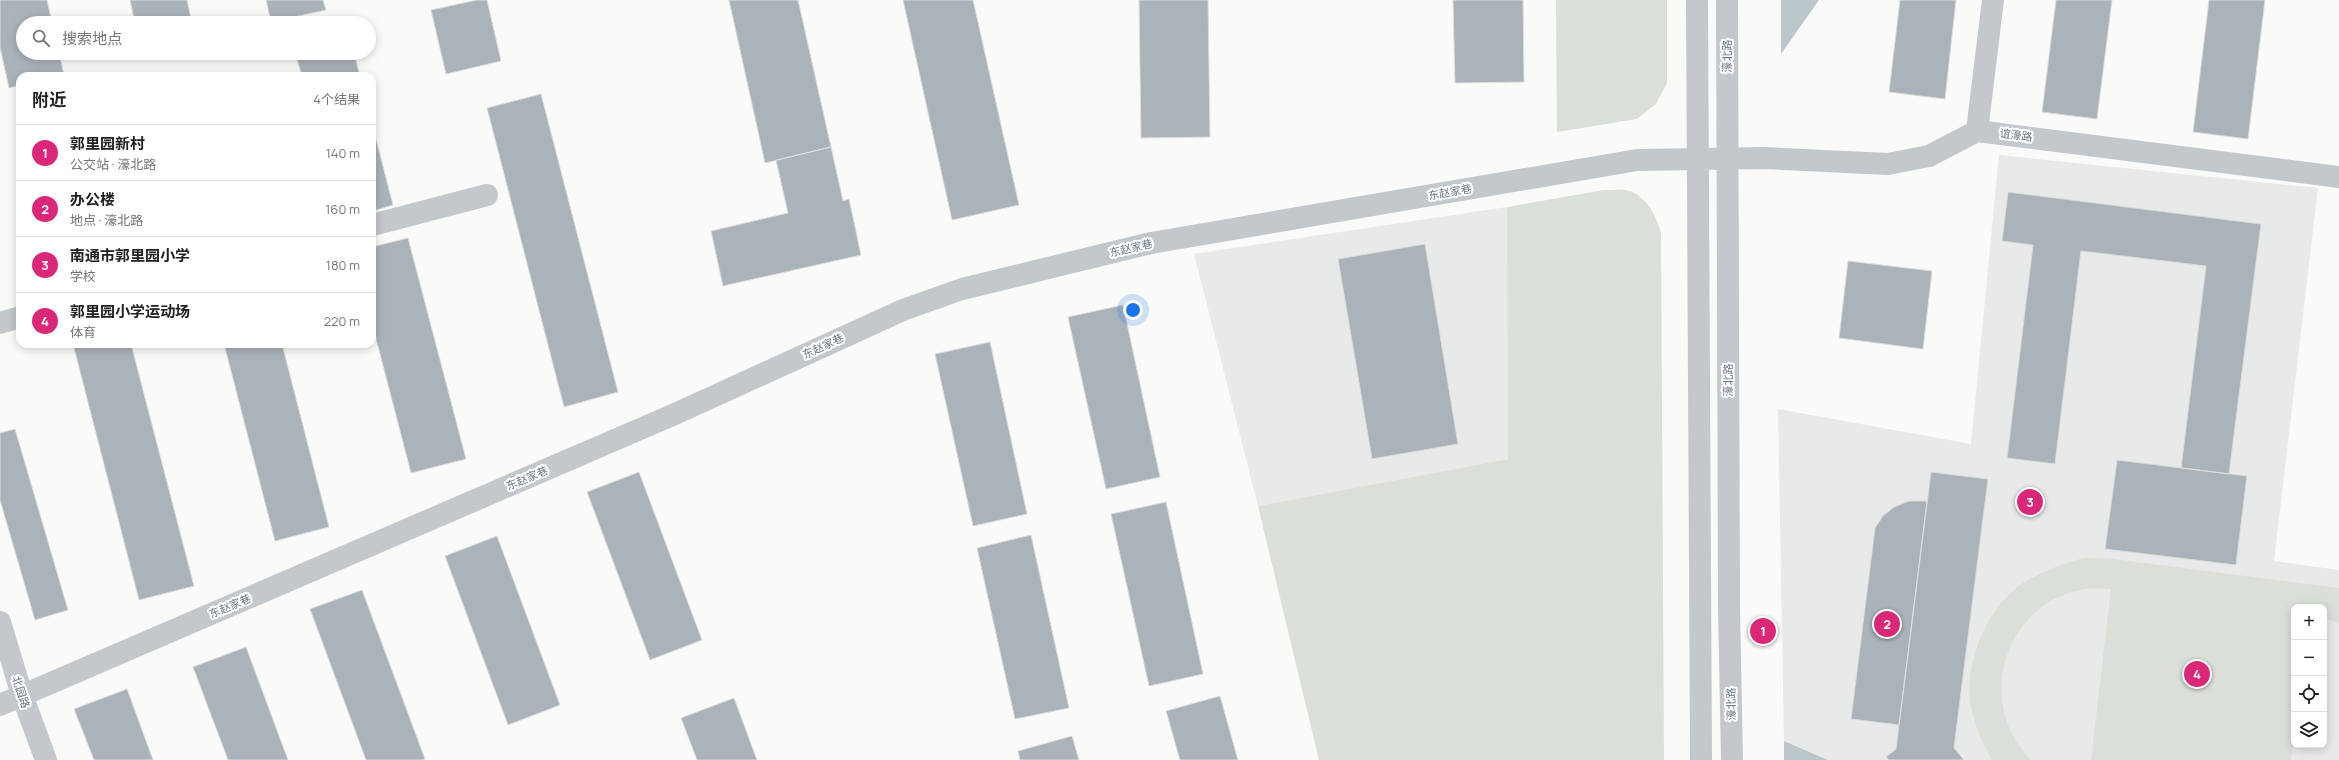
<!DOCTYPE html>
<html lang="zh">
<meta charset="utf-8">
<style>
:root{--surface:#fff;--page:#f6f6f6;--text:#202124;--muted:#757577;--line:#e0e0e0;--accent:#db2777}
body{margin:0;font-family:Manrope,"Noto Sans SC",sans-serif;background:var(--page);color:var(--text)}
.controls{position:absolute;right:12px;bottom:12px;display:grid;overflow:hidden;border-radius:8px;box-shadow:0 2px 10px #0003}
.controls button{width:36px;height:36px;display:grid;place-items:center;padding:0;border:0;border-bottom:1px solid var(--line);background:var(--surface);color:var(--text);font:20px sans-serif}
.you{position:absolute;left:1133px;top:310px;width:14px;height:14px;margin:-10px;border:3px solid #fff;border-radius:50%;background:#1a73e8;box-shadow:0 0 0 6px #1a73e833}
.badge{display:grid;place-items:center;width:26px;height:26px;border-radius:50%;background:var(--accent);color:#fff;font-size:13px;font-weight:700}
.pin{position:absolute;translate:-50% -50%;border:2px solid #fff;box-shadow:0 1px 4px #0006}
.list{margin:0;padding:0;list-style:none}
h2{display:flex;justify-content:space-between;align-items:center;height:52px;margin:0;padding:0 16px;font-size:17px}
h2 small{font-size:13px;font-weight:400;color:var(--muted)}
.list li{display:grid;grid-template-columns:26px 1fr auto;gap:12px;align-items:center;box-sizing:border-box;height:56px;padding:0 16px;border-top:1px solid var(--line)}
.list b{display:block;font-size:15px;white-space:nowrap}
.list p{margin:0;font-size:13px;white-space:nowrap;color:var(--muted)}
.list em{font-size:13px;font-style:normal;color:var(--muted)}
.icon{flex:none;width:22px;height:22px;fill:none;stroke:currentColor;stroke-width:2;stroke-linecap:round;stroke-linejoin:round}
.map{position:relative;flex:none;width:2339px;height:760px;overflow:hidden}
.search{position:absolute;background:var(--surface);box-shadow:0 2px 10px #0003;left:16px;top:16px;width:360px;height:44px;display:flex;align-items:center;gap:10px;box-sizing:border-box;padding:0 14px;border-radius:22px;color:var(--muted);font-size:15px}
.panel{position:absolute;background:var(--surface);box-shadow:0 2px 10px #0003;left:16px;top:72px;width:360px;height:276px;border-radius:12px}
.map>svg:first-child{display:block}
.built{fill:#e8e9e9;fill-rule:evenodd}
.green{fill:#dadfd7}
.water{fill:#bbc7cb}
.building{fill:#aab3b9;stroke:#dcdcda}
.lines{fill:none;stroke-linecap:round;stroke-linejoin:round}
.minor{stroke:#c3c8cc;stroke-width:22}
.labels{text-anchor:middle;stroke-width:4;stroke-linejoin:round;paint-order:stroke}
.street-label{font-size:11px;fill:#657683;stroke:#fff}
</style>
<div class="map">
<svg width="2339" height="760" viewBox="0 0 2339 760">
<rect width="100%" height="100%" fill="#fafaf8"/>
<path class="built" d="M1999,155L2318,188L2274,561L2339,570V760H1828L1784,741L1778,409L1971,444ZM2294,607H2324V745H2294Z
M1507,207L1508,459L1258,506L1194,254Z"/>
<path class="green" d="M1556,0H1667V83L1656,104L1637,119L1557,132Z
M1604,190C1612,190 1623,189 1630,191C1648,198 1656,216 1661,233L1664,760H1319L1258,506L1508,459L1507,207Z
M2084,558L2113,559L2339,588V623L2324,618V607H2294V736L2291,760H2091L2111,589C2017,578 1965,694 2031,760H1992C1982,743 1975,726 1971,707C1963,665 1987,606 2023,583C2043,571 2062,564 2084,558Z"/>
<path class="water" d="M1781,0H1819L1781,54Z
M1784,741L1828,760H1784Z"/>
<path class="building" d="M0,0H47L52,23H23V53H59L64,75L20,76V85L9,88L0,47Z
M130,0H187L192,23H135Z
M266,0H323L326,10L271,22Z
M477,0H487L501,61L446,74L431,10Z
M729,0H798L831,147L765,163Z
M903,0H973L1019,205L952,220Z
M1139,0H1208L1210,137L1141,138Z
M1453,0H1523L1524,82L1455,83Z
M1900,0H1956L1945,99L1889,92Z
M2056,0H2112L2097,119L2042,112Z
M2209,0H2265L2248,139L2193,132Z
M306,53H354L360,76H302L296,56Z
M541,94L618,392L564,407L487,108Z
M372,124L393,205L372,211Z
M831,147L843,201L849,199L861,255L723,286L711,231L788,213L776,160Z
M2008,192L2261,224L2229,474L2181,468L2206,266L2081,251L2055,464L2007,458L2033,245L2002,241Z
M408,238L466,459L411,473L372,323V247Z
M1425,244L1458,444L1372,459L1338,259Z
M1848,261L1932,271L1923,349L1839,338Z
M1123,305L1160,477L1106,489L1068,317Z
M990,342L1027,514L973,526L935,354Z
M73,344H131L194,586L139,600Z
M224,344H282L329,527L275,541Z
M15,429L68,610L35,620L0,500V433Z
M2117,460L2247,476L2236,565L2105,549Z
M639,472L702,640L650,660L587,492Z
M1931,472L1988,479L1954,748L1964,760H1889L1886,757L1896,749Z
M1909,501H1927L1899,725L1851,719L1875,528L1883,516L1894,507Z
M1166,502L1203,674L1149,686L1111,514Z
M1031,535L1069,708L1015,719L977,548Z
M497,536L560,705L508,725L445,556Z
M362,590L425,759L422,760H366L310,609Z
M246,647L288,760H228L193,667Z
M127,689L153,760H94L74,709Z
M1220,696L1238,760H1180L1166,711Z
M734,698L757,760H697L681,718Z
M1072,736L1079,760H1020L1018,751Z"/>
<g class="lines">
<path class="minor" d="M1697,0L1701,760
M1727,0L1729,608L1732,760
M1977,131L1993,0
M372,225L487,195
M0,323L20,317
M0,622L22,695L46,760
M0,705L675,414L903,310L962,289L1151,243L1637,160L1764,158L1888,164L1929,156L1977,131L2339,177"/>
</g>
<g class="labels">
<g class="street-label">
<text transform="translate(1727 56) rotate(-90)" y="4">濠北路</text>
<text transform="translate(2016 135) rotate(7)" y="4">谊濠路</text>
<text transform="translate(1450 192) rotate(-10)" y="4">东赵家巷</text>
<text transform="translate(1131 248) rotate(-13)" y="4">东赵家巷</text>
<text transform="translate(823 346) rotate(-25)" y="4">东赵家巷</text>
<text transform="translate(1728 380) rotate(-90)" y="4">濠北路</text>
<text transform="translate(527 478) rotate(-23)" y="4">东赵家巷</text>
<text transform="translate(230 606) rotate(-23)" y="4">东赵家巷</text>
<text transform="translate(21 692) rotate(72)" y="4">北园路</text>
<text transform="translate(1731 704) rotate(-91)" y="4">濠北路</text>
</g>
</g>
</svg>
<div class="controls">
<button>+</button>
<button>−</button>
<button><svg class="icon" aria-label="locate" viewBox="0 0 24 24"><circle cx="12" cy="12" r="6"/><path d="M12 2v4M12 18v4M2 12h4M18 12h4"/></svg></button>
<button><svg class="icon" aria-label="layers" viewBox="0 0 24 24"><path d="M12 4l9 5-9 5-9-5zM3 14l9 5 9-5"/></svg></button>
</div>
<div class="you"></div>
<div class="pin badge" style="left:1763px;top:631px">1</div>
<div class="pin badge" style="left:1887px;top:624px">2</div>
<div class="pin badge" style="left:2030px;top:502px">3</div>
<div class="pin badge" style="left:2197px;top:674px">4</div>
<div class="search"><svg class="icon" aria-label="search" viewBox="0 0 24 24"><circle cx="10" cy="10" r="6"/><path d="M15 15l6 6"/></svg>搜索地点</div>
<section class="panel">
<h2>附近<small>4个结果</small></h2>
<ul class="list">
<li><span class="badge">1</span><div><b>郭里园新村</b><p>公交站 · 濠北路</p></div><em>140 m</em></li>
<li><span class="badge">2</span><div><b>办公楼</b><p>地点 · 濠北路</p></div><em>160 m</em></li>
<li><span class="badge">3</span><div><b>南通市郭里园小学</b><p>学校</p></div><em>180 m</em></li>
<li><span class="badge">4</span><div><b>郭里园小学运动场</b><p>体育</p></div><em>220 m</em></li>
</ul>
</section>
</div>
